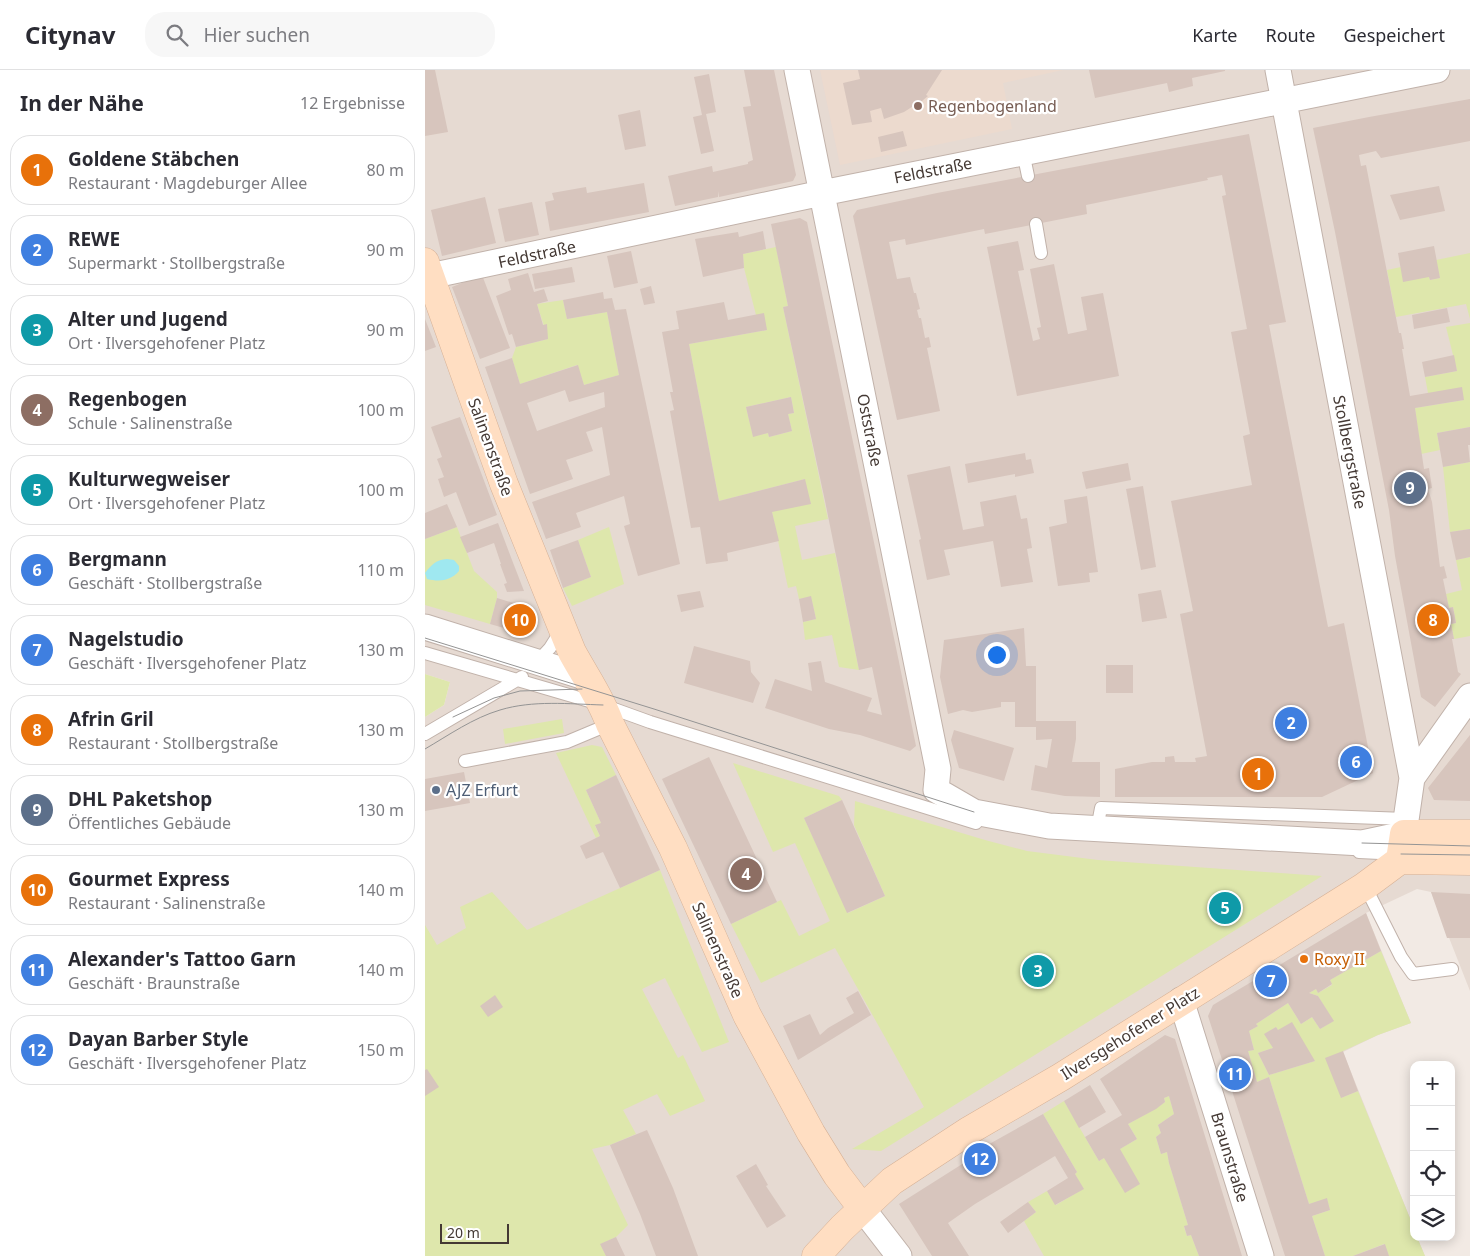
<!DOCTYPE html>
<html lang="de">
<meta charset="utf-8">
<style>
:root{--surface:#fff;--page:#f7f7f7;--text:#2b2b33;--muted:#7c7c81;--line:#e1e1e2;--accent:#1a73e8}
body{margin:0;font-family:"Noto Sans",sans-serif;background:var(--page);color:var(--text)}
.controls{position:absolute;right:15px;bottom:15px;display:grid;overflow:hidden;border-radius:10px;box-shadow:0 2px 12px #0003}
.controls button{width:45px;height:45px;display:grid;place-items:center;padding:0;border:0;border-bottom:1px solid var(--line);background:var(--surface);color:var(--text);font:25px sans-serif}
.scale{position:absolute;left:15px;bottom:12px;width:69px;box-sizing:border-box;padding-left:5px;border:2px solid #443934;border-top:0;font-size:14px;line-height:18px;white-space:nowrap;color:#443934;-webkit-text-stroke:4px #fff;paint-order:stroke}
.you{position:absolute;left:571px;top:584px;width:18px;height:18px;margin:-12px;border:4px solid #fff;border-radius:50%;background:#1a73e8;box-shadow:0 0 0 8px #1a73e833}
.badge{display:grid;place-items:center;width:32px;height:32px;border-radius:50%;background:var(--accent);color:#fff;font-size:16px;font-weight:700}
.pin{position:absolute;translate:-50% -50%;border:2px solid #fff;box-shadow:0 1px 5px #0006}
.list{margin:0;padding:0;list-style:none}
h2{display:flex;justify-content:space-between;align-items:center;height:65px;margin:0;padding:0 20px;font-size:21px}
h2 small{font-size:16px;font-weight:400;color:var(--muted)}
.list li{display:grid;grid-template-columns:32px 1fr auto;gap:15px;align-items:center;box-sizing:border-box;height:70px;margin:0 10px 10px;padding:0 10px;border:1px solid var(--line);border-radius:20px}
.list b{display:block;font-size:19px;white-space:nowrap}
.list p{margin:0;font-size:16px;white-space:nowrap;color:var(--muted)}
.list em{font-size:16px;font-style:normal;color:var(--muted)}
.icon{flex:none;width:28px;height:28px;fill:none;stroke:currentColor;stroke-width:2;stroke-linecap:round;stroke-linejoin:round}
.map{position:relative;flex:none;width:1045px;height:1186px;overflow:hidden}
header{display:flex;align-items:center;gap:30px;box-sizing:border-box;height:70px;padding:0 25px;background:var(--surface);border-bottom:1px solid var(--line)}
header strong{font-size:24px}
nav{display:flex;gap:28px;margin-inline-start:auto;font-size:18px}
.search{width:350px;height:45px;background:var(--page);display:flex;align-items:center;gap:12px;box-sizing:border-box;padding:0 18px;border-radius:20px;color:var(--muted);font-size:19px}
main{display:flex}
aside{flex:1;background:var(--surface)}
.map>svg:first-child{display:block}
.residential{fill:#e6dad2}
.education{fill:#ecdace}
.green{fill:#dee7ac;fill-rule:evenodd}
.water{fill:#9fe8f0}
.building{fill:#d7c5bd;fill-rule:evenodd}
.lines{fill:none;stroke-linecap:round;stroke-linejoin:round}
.lane-casing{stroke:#c1b2aa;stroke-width:14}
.street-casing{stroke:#c1b2aa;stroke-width:27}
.secondary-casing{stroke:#d6b196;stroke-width:29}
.lane{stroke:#fff;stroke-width:12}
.street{stroke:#fff;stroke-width:25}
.secondary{stroke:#ffdec2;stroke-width:28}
.tram{stroke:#949494;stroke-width:1}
.education-dot{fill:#8d6e63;stroke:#fff;stroke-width:2}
.service-dot{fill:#5c6f8a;stroke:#fff;stroke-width:2}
.food-dot{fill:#e8710a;stroke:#fff;stroke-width:2}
.labels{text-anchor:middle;stroke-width:4.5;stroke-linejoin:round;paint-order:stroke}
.education-label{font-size:16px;fill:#785e54;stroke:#fff;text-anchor:start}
.street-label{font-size:16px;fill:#443934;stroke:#fff}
.service-label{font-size:16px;fill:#4e5e75;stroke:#fff;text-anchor:start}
.food-label{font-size:16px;fill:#c56008;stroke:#fff;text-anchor:start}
</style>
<header>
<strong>Citynav</strong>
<div class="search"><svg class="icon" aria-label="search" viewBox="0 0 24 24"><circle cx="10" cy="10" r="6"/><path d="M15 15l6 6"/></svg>Hier suchen</div>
<nav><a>Karte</a><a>Route</a><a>Gespeichert</a></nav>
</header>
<main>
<aside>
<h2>In der Nähe<small>12 Ergebnisse</small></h2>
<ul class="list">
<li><span class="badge" style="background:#e8710a">1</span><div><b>Goldene Stäbchen</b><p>Restaurant · Magdeburger Allee</p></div><em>80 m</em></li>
<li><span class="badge" style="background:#3f7fe0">2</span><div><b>REWE</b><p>Supermarkt · Stollbergstraße</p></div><em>90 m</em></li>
<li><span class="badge" style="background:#0f9aa8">3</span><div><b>Alter und Jugend</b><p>Ort · Ilversgehofener Platz</p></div><em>90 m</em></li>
<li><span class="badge" style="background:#8d6e63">4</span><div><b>Regenbogen</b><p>Schule · Salinenstraße</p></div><em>100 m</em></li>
<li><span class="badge" style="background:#0f9aa8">5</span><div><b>Kulturwegweiser</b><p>Ort · Ilversgehofener Platz</p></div><em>100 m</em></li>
<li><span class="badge" style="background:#3f7fe0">6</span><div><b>Bergmann</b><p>Geschäft · Stollbergstraße</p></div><em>110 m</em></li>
<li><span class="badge" style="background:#3f7fe0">7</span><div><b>Nagelstudio</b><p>Geschäft · Ilversgehofener Platz</p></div><em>130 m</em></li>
<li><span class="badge" style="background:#e8710a">8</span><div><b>Afrin Gril</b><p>Restaurant · Stollbergstraße</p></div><em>130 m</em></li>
<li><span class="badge" style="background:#5c6f8a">9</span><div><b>DHL Paketshop</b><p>Öffentliches Gebäude</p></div><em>130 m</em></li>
<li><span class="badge" style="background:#e8710a">10</span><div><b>Gourmet Express</b><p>Restaurant · Salinenstraße</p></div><em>140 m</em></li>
<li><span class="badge" style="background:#3f7fe0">11</span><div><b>Alexander's Tattoo Garn</b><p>Geschäft · Braunstraße</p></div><em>140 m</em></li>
<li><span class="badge" style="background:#3f7fe0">12</span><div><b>Dayan Barber Style</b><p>Geschäft · Ilversgehofener Platz</p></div><em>150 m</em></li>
</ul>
</aside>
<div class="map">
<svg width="1045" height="1186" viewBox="0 0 1045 1186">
<rect width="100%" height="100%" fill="#f2eae4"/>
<path class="residential" d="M0,0H1045V921L1006,822L992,819L941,843L986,953L953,965L918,982L989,1158V1167H992L1000,1186H0V647L19,635L25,612L0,604Z"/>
<path class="education" d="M395,0H638L578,13L587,59L415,95Z"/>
<path class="green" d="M351,177L363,236L358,237L403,449L370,456L377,490L410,483L434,600L414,597L407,565L380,570L378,552L391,549L386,527L374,529L371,516L363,518L347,442L380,409L294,431L264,274L342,260L331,245L319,198L318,184ZM366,327L369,343L363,344L367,361L344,367L343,363L328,366L321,337Z
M1045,183V249L1041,234L971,247L962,200L976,197L1004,207L1005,210L1015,208L1011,190Z
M138,230L142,249L182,242L194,305L159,315L152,295L95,314L87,288L91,277L123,269L112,234Z
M1045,253V357L1012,363L1015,380L996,384L990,338L1039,330L1003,323L1000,307L1032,301L1021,257Z
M1045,392V459L1025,462L1018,397Z
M32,457L49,501L72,522V528L65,554L0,535V469Z
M184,457L199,514L147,536L138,518L166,507L153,470Z
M1045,487V566L1029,569L1026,554L1031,553L1028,537L1024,538L1021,524L1037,520L1031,490Z
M0,604L25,612L19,635L0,647Z
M137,649L139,663L80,674L78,659Z
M167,675L177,677L191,705L161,720L176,753L170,756L175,766L171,768L131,683Z
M308,693L414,726L417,730L379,748L423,843L460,826L429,755L430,731L560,770L602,781L673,790L897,806L456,1081L427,1079L499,1037L410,878L336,913L306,854L356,830L374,866L405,851L370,773L348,782Z
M235,800L304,972L277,982L240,908L217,919L253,988L258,985L280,1031L245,1046L232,1024L198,1040L211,1064L185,1075L167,1079L203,1155L191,1167L176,1174L181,1186H0V855L12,875L41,858L35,837L67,822L102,860Z
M956,881L986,953L953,965L918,981L916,1028L933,1021L989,1158V1167H992L1000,1186H964L959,1174L928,1186H900L887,1146L905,1140L902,1129L884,1134L844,1007L832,1012L823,981L829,980L824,961L833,956L831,954L863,933L876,954L887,947L895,959L908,951L893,926L884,923L891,919L893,923L907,915L905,910ZM851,957L853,960L890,991L844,1005L833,983L848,978L840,964Z
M744,1026L749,1044L733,1055L736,1063L731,1067L736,1084L742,1082L744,1093L763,1155L759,1157L762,1166L766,1165L774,1186H619L599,1151L611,1142L603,1132L622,1121L631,1135L658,1119L650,1104L652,1102L618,1044L639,1031L674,1091L712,1069L703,1054L730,1039L740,1032L739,1028Z"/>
<path class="water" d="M22,489L29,490L34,496V501C25,511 15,512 2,509L0,503C7,494 11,490 22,489Z"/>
<path class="building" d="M0,0H10L23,62L0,66Z
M319,0H349L371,105L368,111L294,127L293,121V127L250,136L243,106L287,96L288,102L323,94V92L328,90L318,37L326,36Z
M433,0H517L501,25L503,26L491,36L490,35L479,42L459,49L456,38L445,41L447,52L427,55L418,13L435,9Z
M664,0H800V1L767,8L768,16L744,22L742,13L670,28Z
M284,4L291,42L281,44L289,81L276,84L268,47L277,45L269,7Z
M1045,29V71L956,88L951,81L934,85L936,96L941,95L974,263H976L979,279H977L985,326L1037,317L1039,330L990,338L999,399L1004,398L1007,418L1003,419L1007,432L1015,497L1019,496L1022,508L1018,509L1024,538L1028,537L1031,553L1026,554L1029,569H1027L1033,602L1036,604L1010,637L996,627L970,486L964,440L910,162L888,58L944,47Z
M215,40L221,76L200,80L193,45Z
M478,61L482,76L456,82L453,67Z
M824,64L861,252L844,255L854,307L903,557L919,553L948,703L897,727H690V699L727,692H740V687L749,686L750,692H771L770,688L782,686L755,544L768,541L746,431L827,415L818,366L825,364L806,262L822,259L797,126L801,125L797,105L782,108L783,110L661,135L662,144L560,164L559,159L481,175L480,169L464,172L472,209L485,207L489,223H491L495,239L492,240L494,248H496L500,268L504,267L506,277L502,278L515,341L472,350L428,146L432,140L512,123Z
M219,113L224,142L125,161L120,132L129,130L127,123L161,117L162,123Z
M1014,116L1020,141L975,150L965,125Z
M60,127L71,173L17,186L6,140Z
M107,132L114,165L80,172L73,139Z
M375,148L382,152L474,592L491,676L485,681L435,665L404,659L340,638L350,609L387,621L383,593L396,591L400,612L447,628L442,641L457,645L447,597L434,600L400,431L358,237L363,236L346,154Z
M338,161L341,179L318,184L319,198L278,207L270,169L313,162L314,167Z
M593,171L599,200L593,201L608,271L615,269L612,258L616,257L605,199L629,194L643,264L662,260L656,227L678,223L694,306L592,326L562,177Z
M1009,176L1015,208L1005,210L1004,207L978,212L973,183Z
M206,181L213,213L189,218L182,186Z
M147,197L150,212L110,219L107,204Z
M103,203L109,222L119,219L123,231L112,234L118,255L122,254L123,269L91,277L87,264L84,265L71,226L86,220L83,209Z
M57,205L85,278L55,289L27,217Z
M226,216L230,233L219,235L215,219Z
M178,222L179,229L187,228L190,240L201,239L255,494L213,506L199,456L205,454L199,426L151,443L156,457L121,469L107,432L185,405L177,357L161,362L168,381L141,390L148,409L105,424L60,297L87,288L95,314L153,295L159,315L194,305L182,242L142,249L138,230ZM140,320L144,332L179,322L180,337L112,361L102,333Z
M299,232L303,250L339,243L342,260L264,274L294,431L380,409L386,434L347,442L354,471L302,483L303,491L281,494L275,457L266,458L245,341L249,340L245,322H248L237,262L254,259L251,241Z
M1022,238L1025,252L989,259L987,245Z
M0,249L11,277L0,281Z
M1029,285L1032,301L1000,307L997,292Z
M366,327L369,343L363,344L367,361L344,367L343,363L328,367L321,337Z
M35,347L72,445L44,456L31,422L19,427L13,409L19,407L12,389L17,387L6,357Z
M1045,357V375H1043L1045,392L1018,397L1012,363Z
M600,383L601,390L606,389L609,403L590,407V404L543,413L540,394Z
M703,393L706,410L661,419L657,402Z
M525,396L538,460L559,456L555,432L591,425L596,449L602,448L607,478L602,479L608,512L576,517L568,471L519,480L525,505L502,510L494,470L496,469L482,405Z
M718,416L731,497L716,500L701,419Z
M662,426L673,502L664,503L665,512L633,516L624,457L642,453L639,430Z
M22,434L32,457L0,469V443Z
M73,453L87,490L99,521L82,522L79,514L82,513L75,494H76L69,473L42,483L35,467Z
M1045,459V487L1031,490L1025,462Z
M153,470L166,507L138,518L125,480Z
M736,520L742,548L717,552L713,524Z
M275,521L279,537L256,542L252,525Z
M386,526L391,549L378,552L374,529Z
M72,528L105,538L99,562L96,563L65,554Z
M599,558L601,596H611V651H651V669L647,692H675V727L640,726L606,720L610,695L622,698L627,669L611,670V657H590V632H576V637L547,642L538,640L523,644L515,607L519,570Z
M269,576L325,591L326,602L335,613L328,633L259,613Z
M681,595H708V623H681Z
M529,660L589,678L579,711L534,698L526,670Z
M1045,665V731L1009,730L1003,718Z
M284,687L352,832L306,854L237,709Z
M39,702L45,733L0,741V709Z
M191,705L235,800L195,818L178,782L161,789L155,776L175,766L170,755L176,753L161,720Z
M417,730L460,826L422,843L379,748Z
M1006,822L1045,824V868H1022Z
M941,843L956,881L905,910L907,914L893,923L891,919L884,923L893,926L909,951L895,959L887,947L876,954L863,933L831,954L833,956L824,961L829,980L823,981L832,1012L844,1007L884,1134L902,1128L905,1140L887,1146L900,1186H860L783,946L788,935Z
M433,921L446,945L373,990L358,956L385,944L395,965L403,958L429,943L421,928Z
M70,925L78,937L63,947L55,936Z
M867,952L890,991L844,1005L833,983L848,978L839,964L851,957L853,960Z
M740,965L750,969L817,1186H774L766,1165L762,1166L759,1156L763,1155L744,1093L742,1082L736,1084L731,1067L736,1063L733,1055L749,1044L744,1026L739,1028L740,1032L731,1039L703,1054L712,1069L695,1079L715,1114L700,1123L679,1088L674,1091L660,1067L697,1045L675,1009Z
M918,981L933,1021L916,1028L900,988Z
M2,999L14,1017L0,1026V1000Z
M665,1015L681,1042L654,1058L639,1031Z
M618,1044L652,1102L650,1104L659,1119L630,1135L622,1121L643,1108L630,1086L550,1134L523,1153L544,1186H507L474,1134L542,1091L541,1087Z
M222,1060L248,1118L273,1186H231L215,1144L185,1075Z
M331,1094L343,1115L341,1116L361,1146L342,1158L311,1106Z
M603,1132L611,1142L583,1163L575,1152Z
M191,1167L200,1186H181L175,1174Z
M960,1174L964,1186H928Z"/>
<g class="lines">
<defs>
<path id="lane" d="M598,82L603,106
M611,154L616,183
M0,583L178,635L225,652L551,753
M111,593L125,578L137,559
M0,664L97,607
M40,691L142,672L185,654
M672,759L676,738L981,749
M934,782L976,784
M940,816L976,887L988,904L1027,899"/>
<path id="street" d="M372,0L513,699L511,720L549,742L624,756L937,773L979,764L987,708L853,0
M5,206L397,123L1012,0
M0,557L160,607
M987,708L1045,626
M756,930L836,1186
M437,1138L474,1186"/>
<path id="secondary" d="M0,192L79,414L147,582C160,606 176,628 185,654L248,778L322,945L386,1063L412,1105L437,1138
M975,790L979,764H1045
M975,790L1045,791
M391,1186L417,1158L467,1111L545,1060L636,1007L940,816L975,790"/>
</defs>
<use href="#lane" class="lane-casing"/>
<use href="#street" class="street-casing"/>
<use href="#secondary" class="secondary-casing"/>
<use href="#lane" class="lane"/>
<use href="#street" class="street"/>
<use href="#secondary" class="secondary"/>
<path class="tram" d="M0,568L229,639L549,742
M28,647L69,628L95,621L157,619
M0,679C24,665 48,648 75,640C108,630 144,634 178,635
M937,773L1045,776
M976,784L1045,785"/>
</g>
<circle class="education-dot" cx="493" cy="36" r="5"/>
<circle class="service-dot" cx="11" cy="720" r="5"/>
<circle class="food-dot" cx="879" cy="889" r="5"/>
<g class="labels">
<g class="education-label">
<text x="503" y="42">Regenbogenland</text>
</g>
<g class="street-label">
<text transform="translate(508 100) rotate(-11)" y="6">Feldstraße</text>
<text transform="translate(112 184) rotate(-12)" y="6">Feldstraße</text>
<text transform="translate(445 360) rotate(79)" y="6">Oststraße</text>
<text transform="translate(66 377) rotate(70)" y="6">Salinenstraße</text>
<text transform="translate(925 382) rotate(79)" y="6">Stollbergstraße</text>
<text transform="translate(293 880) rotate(66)" y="6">Salinenstraße</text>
<text transform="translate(705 963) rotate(-32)" y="6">Ilversgehofener Platz</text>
<text transform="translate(805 1087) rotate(73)" y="6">Braunstraße</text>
</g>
<g class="service-label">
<text x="21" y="726">AJZ Erfurt</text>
</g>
<g class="food-label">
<text x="889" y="895">Roxy II</text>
</g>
</g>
</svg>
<div class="controls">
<button>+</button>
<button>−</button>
<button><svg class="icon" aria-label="locate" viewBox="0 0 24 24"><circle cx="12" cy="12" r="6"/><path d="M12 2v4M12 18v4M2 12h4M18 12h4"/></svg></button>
<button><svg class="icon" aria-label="layers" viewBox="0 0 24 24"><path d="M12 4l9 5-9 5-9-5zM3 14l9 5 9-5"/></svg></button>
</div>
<div class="scale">20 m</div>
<div class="you"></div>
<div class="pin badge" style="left:833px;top:704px;background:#e8710a">1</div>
<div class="pin badge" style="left:866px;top:653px;background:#3f7fe0">2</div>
<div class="pin badge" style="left:613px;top:901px;background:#0f9aa8">3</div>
<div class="pin badge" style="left:321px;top:804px;background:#8d6e63">4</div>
<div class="pin badge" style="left:800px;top:838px;background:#0f9aa8">5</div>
<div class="pin badge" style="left:931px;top:692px;background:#3f7fe0">6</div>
<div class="pin badge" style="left:846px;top:911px;background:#3f7fe0">7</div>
<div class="pin badge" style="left:1008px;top:550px;background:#e8710a">8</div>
<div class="pin badge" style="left:985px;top:418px;background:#5c6f8a">9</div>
<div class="pin badge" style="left:95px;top:550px;background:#e8710a">10</div>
<div class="pin badge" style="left:810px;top:1004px;background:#3f7fe0">11</div>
<div class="pin badge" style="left:555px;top:1089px;background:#3f7fe0">12</div>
</div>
</main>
